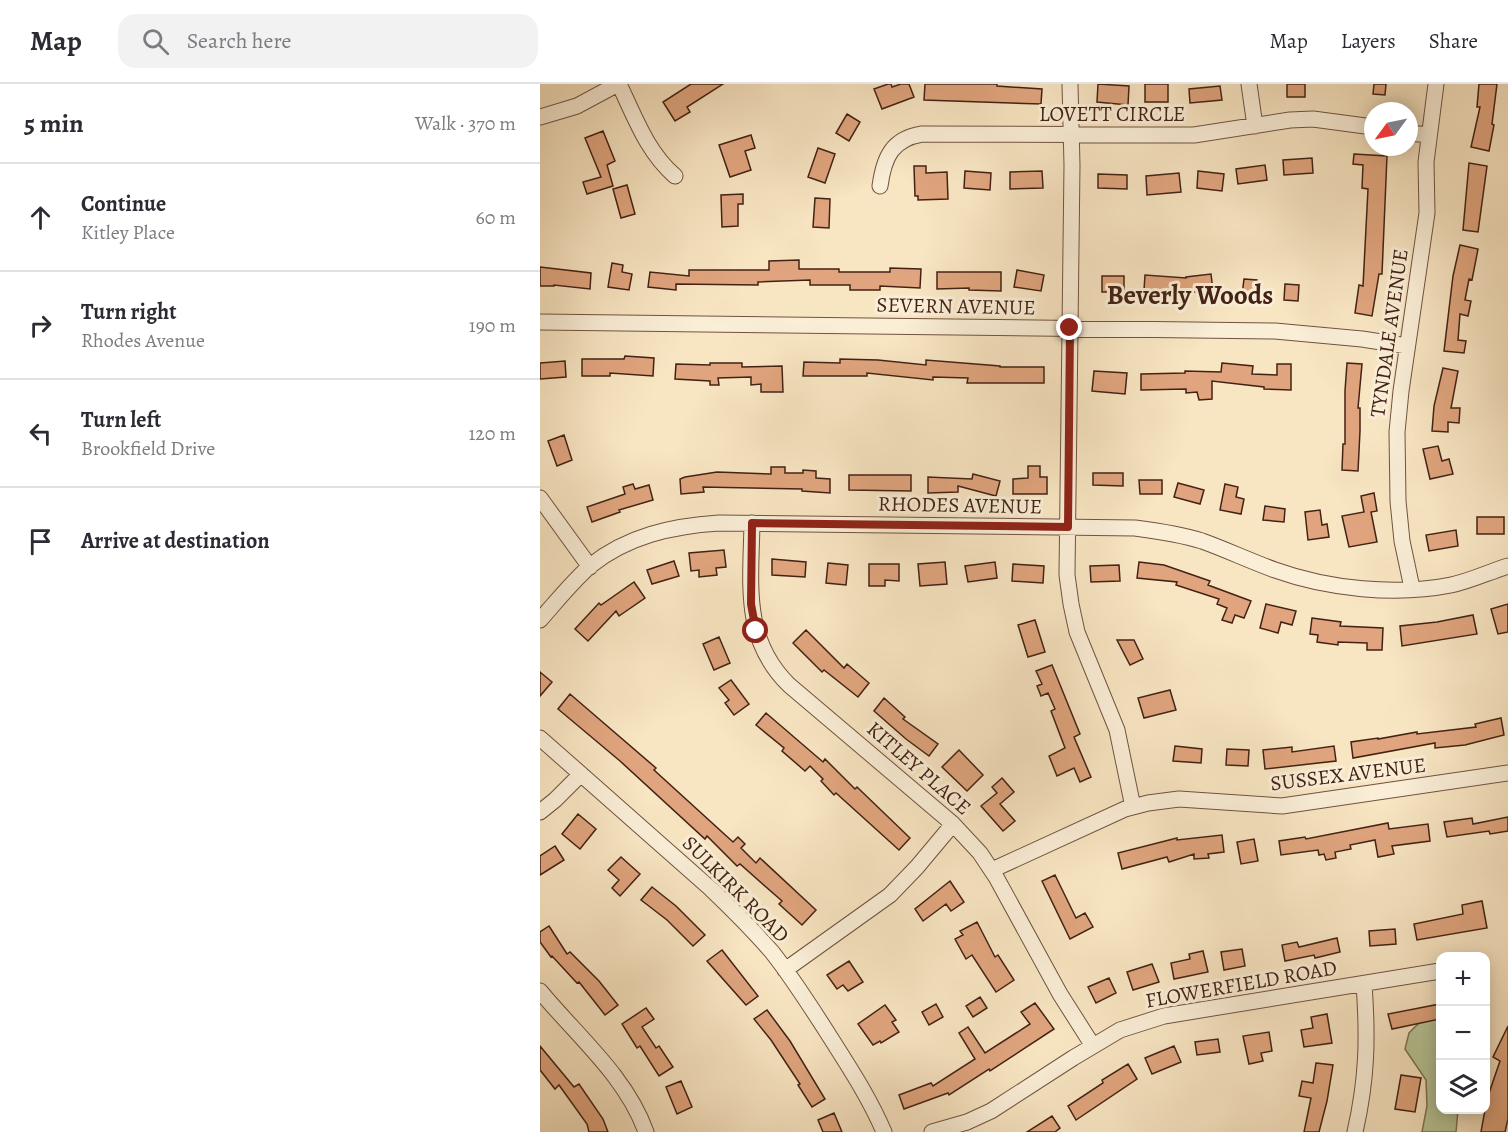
<!DOCTYPE html>
<meta charset="utf-8">
<style>
:root{--surface:#fff;--page:#f2f2f3;--text:#2b2b33;--muted:#7c7c81;--line:#e1e1e2}
body{margin:0;font-family:Alegreya,serif;background:var(--page);color:var(--text)}
.controls{position:absolute;right:18px;bottom:18px;display:grid;overflow:hidden;border-radius:12px;box-shadow:0 3px 15px #0003}
.controls button{width:54px;height:54px;display:grid;place-items:center;padding:0;border:0;border-bottom:2px solid var(--line);background:var(--surface);color:var(--text);font:30px sans-serif}
.compass{position:absolute;left:824px;top:18px;width:54px;height:54px;border-radius:50%;background:var(--surface);box-shadow:0 3px 15px #0003;rotate:237deg}
.stop{position:absolute;width:18px;height:18px;margin:-14px;border:4px solid #8f2418;border-radius:50%;background:#fff}
.stop.end{background:#8f2418;border-color:#fff;box-shadow:0 2px 6px #0008}
.list{margin:0;padding:0;list-style:none}
h2{display:flex;justify-content:space-between;align-items:center;height:78px;margin:0;padding:0 24px;font-size:26px}
h2 small{font-size:20px;font-weight:400;color:var(--muted)}
.list li{display:grid;grid-template-columns:39px 1fr auto;gap:18px;align-items:center;box-sizing:border-box;height:108px;padding:0 24px;border-top:2px solid var(--line)}
.list b{display:block;font-size:22px;white-space:nowrap}
.list p{margin:0;font-size:20px;white-space:nowrap;color:var(--muted)}
.list em{font-size:20px;font-style:normal;color:var(--muted)}
.icon{flex:none;width:33px;height:33px;fill:none;stroke:currentColor;stroke-width:2;stroke-linecap:round;stroke-linejoin:round}
.map{position:relative;flex:none;width:968px;height:1048px;overflow:hidden}
header{display:flex;align-items:center;gap:36px;box-sizing:border-box;height:84px;padding:0 30px;background:var(--surface);border-bottom:2px solid var(--line)}
header strong{font-size:28px}
nav{display:flex;gap:33px;margin-inline-start:auto;font-size:21px}
.search{width:420px;height:54px;background:var(--page);display:flex;align-items:center;gap:15px;box-sizing:border-box;padding:0 21px;border-radius:18px;color:var(--muted);font-size:22px}
main{display:flex}
aside{flex:1;background:var(--surface)}
.map>svg:first-child{display:block}
.green{fill:#b8c698;stroke:#7e7456;stroke-width:1.5}
.building{fill:#e0a57e;stroke:#432215;stroke-width:1.5}
.lines{fill:none;stroke-linecap:round;stroke-linejoin:round}
.minor-casing{stroke:#705340;stroke-width:17}
.minor{stroke:#faeed7;stroke-width:15}
.route{stroke:#8f2418;stroke-width:8}
.labels{text-anchor:middle;stroke-width:6;stroke-linejoin:round;paint-order:stroke}
.street-label{font-size:21px;fill:#432215;stroke:#faeed7}
.district-label{font-size:27px;font-weight:bold;fill:#432215;stroke:#faeed7}
</style>
<header>
<strong>Map</strong>
<div class="search"><svg class="icon" aria-label="search" viewBox="0 0 24 24"><circle cx="10" cy="10" r="6"/><path d="M15 15l6 6"/></svg>Search here</div>
<nav><a>Map</a><a>Layers</a><a>Share</a></nav>
</header>
<main>
<aside>
<h2>5 min<small>Walk · 370 m</small></h2>
<ul class="list">
<li><svg class="icon" aria-label="ahead" viewBox="0 0 24 24"><path d="M12 20V5M6 11l6-6 6 6"/></svg><div><b>Continue</b><p>Kitley Place</p></div><em>60 m</em></li>
<li><svg class="icon" aria-label="right" viewBox="0 0 24 24"><path d="M7 20v-9h11M14 6l5 5-5 5"/></svg><div><b>Turn right</b><p>Rhodes Avenue</p></div><em>190 m</em></li>
<li><svg class="icon" aria-label="left" viewBox="0 0 24 24"><path d="M17 20v-9H6M10 6l-5 5 5 5"/></svg><div><b>Turn left</b><p>Brookfield Drive</p></div><em>120 m</em></li>
<li><svg class="icon" aria-label="arrive" viewBox="0 0 24 24"><path d="M6 21V4h12l-3 4 3 4H6"/></svg><div><b>Arrive at destination</b></div></li>
</ul>
</aside>
<div class="map">
<svg width="968" height="1048" viewBox="0 0 968 1048">
<rect width="100%" height="100%" fill="#f8e5c2"/>
<filter id="stains"><feTurbulence type="fractalNoise" baseFrequency=".00333" numOctaves="4"/><feColorMatrix values="0 0 0 0 .2 0 0 0 0 .09 0 0 0 0 .02 0 0 0 .5 -.17"/></filter>
<radialGradient id="worn" r=".72"><stop offset=".6" stop-color="#630" stop-opacity="0"/><stop offset="1" stop-color="#630" stop-opacity=".3"/></radialGradient>
<path class="green" d="M900,918V1026H918L916,1048H882L887,1022L886,996L865,965L869,949Z"/>
<path class="building" d="M151,0H183L147,23L150,28L135,37L123,18Z
M348,0H351L352,3L361,0H369L374,13L342,25L334,5Z
M385,0H457V2L502,5L501,20L384,16Z
M558,0L589,2L588,21L557,18Z
M605,0H628V18H605Z
M747,0H765V13H747Z
M834,0H846L845,11L833,10Z
M939,0H957L952,40L954,41L949,67L931,63L940,23H937Z
M680,2L682,16L650,19L649,5Z
M307,30L320,38L309,57L296,49Z
M63,47L75,77L67,81L73,102L47,110L43,98L61,93L45,54Z
M211,51L215,64L205,67L211,86L190,93L179,61Z
M278,64L295,70L285,99L268,93Z
M814,70L847,72L842,190H839L832,232L815,229L819,201L823,202L828,105L822,104L823,81L813,80Z
M772,74L773,89L744,91L743,76Z
M929,79L947,82L938,148L923,146Z
M725,81L727,96L698,100L696,85Z
M374,82H386V89L407,88L408,115L378,116V112H375Z
M425,87L451,89L450,106L424,104Z
M502,87L503,104L470,105V88Z
M658,87L684,90L682,107L657,104Z
M639,89L641,108L607,111L606,92Z
M558,90L587,91V105L558,104Z
M87,101L95,130L81,134L73,105Z
M203,110V120H198V142L182,143L181,111Z
M275,114L290,115L289,144L273,143Z
M920,161L938,165L932,196L929,195L925,216L931,217L928,232L920,230L918,256L926,257L924,269L904,267L913,192Z
M259,176V185H299V188H350V184L381,185L380,204L340,202V206H310V201H270V196L218,198V201L136,200V206L108,203L110,188L149,192V186H229V177Z
M72,179L83,181L82,188L92,190L89,206L68,203Z
M0,183L51,189L50,205L14,201V202H0Z
M477,186L504,191L501,207L474,203Z
M397,188H461V207L429,206V204L397,205Z
M671,190L673,206L646,209L604,206L605,191L646,194V193Z
M562,192H584V208H562Z
M704,195L717,196L716,212L702,211Z
M745,200L759,201L758,217L744,216Z
M85,272L114,274L113,292L70,289V292H42V275H84Z
M300,275L338,276L386,281V276L460,282V283H504V299H427L428,294L393,293V296L327,289V292H263L264,278L300,279Z
M25,277L26,293L0,295V279Z
M170,279H202V283L242,282L243,308H221V300L211,301V293L178,294L179,301H170V297L135,295L136,280L170,281Z
M682,279L713,282L712,290L737,291V280H751V306L724,305V303L672,297V315L659,316L657,308L646,309V305L601,306V290L645,289V287L681,288Z
M807,279L822,280L818,324H820V347L818,387L802,386L803,360H805V307Z
M903,284L918,287L911,324H920L919,339L908,338V348L892,347L894,322Z
M554,287L587,289L585,310L552,307Z
M24,351L32,376L17,382L8,357Z
M898,362L902,377L909,375L913,390L890,395L883,365Z
M488,382H500V393H507V410H473V395L488,394Z
M231,383H245V389H263V386L276,387V394L290,395V409L262,407V405L163,403L164,408L141,410L140,395L145,393L177,388L231,390Z
M553,389H583V402L553,401Z
M433,390L460,397L456,412L418,402V408L388,409V393L432,395Z
M309,391H371V407L309,406Z
M599,396H622V410H600Z
M638,399L664,406L660,420L634,413Z
M93,400L95,405L109,401L113,416L79,426L80,428L52,438L47,423L85,410L83,403Z
M685,400L698,403L696,413L704,415L701,430L680,426Z
M834,409L837,427L831,428L837,458L809,463L802,432L824,428L821,412Z
M725,422L745,425L744,438L723,436Z
M780,426L782,441L787,440L789,453L768,456L765,428Z
M937,433H964V450H937Z
M916,446L918,462L889,467L886,451Z
M184,466L186,483L176,484L177,491L159,493V486L151,487L149,469Z
M232,475L266,478L265,493L232,491Z
M134,477L139,492L112,500L107,486Z
M405,478L407,500L380,502L378,480Z
M455,478L457,494L428,498L425,482Z
M599,478L624,481L670,497L668,501L711,517L704,534L695,531L692,539L682,536L687,524L677,520L679,515L636,501L637,498L597,494Z
M288,479L308,481L306,501L286,499Z
M329,480H359V497L345,496V502H329Z
M473,480L504,482L503,499L472,497Z
M579,481L580,497L551,498L550,482Z
M94,498L105,514L79,532L76,527L48,557L35,545L59,519L61,521Z
M726,520L756,527L752,541L741,538L738,549L720,544Z
M968,520V548L958,550L951,525Z
M933,531L937,550L862,562L860,542L897,538Z
M772,534L801,538L800,542L843,544L842,566H827V559L798,558V561L777,558L778,551L770,550Z
M495,536L505,568L488,573L478,541Z
M266,546L304,584L307,580L329,599L318,613L284,586L282,588L253,559Z
M179,553L190,579L174,586L163,560Z
M577,556H594L603,575L590,581Z
M512,581L540,650L534,653L551,693L540,698L534,684L517,692L509,672L525,664L511,627L515,625L508,609L501,612L497,602L502,600L496,587Z
M0,588L12,598L0,612Z
M191,596L209,620L194,631L185,619L189,616L179,604Z
M630,606L636,626L604,634L598,614Z
M30,610L116,684L114,686L193,758L198,753L205,760L201,764L216,779L220,774L276,826L262,841L239,820L242,817L200,780L197,782L167,752L165,755L80,677L18,625Z
M344,614L365,633L363,635L398,660L389,672L366,655L334,627Z
M226,629L283,678L285,675L315,705L317,703L370,754L359,766L296,709L294,711L281,697L283,695L270,682L265,687L242,667L244,664L216,641Z
M961,634L964,651L925,661L895,664V659L813,674L811,658L838,654V655L877,648V650L936,643L935,640Z
M635,662L662,665L661,679L633,677Z
M794,662L796,677L725,685L723,666L752,663V668Z
M687,665L709,666L708,682L686,681Z
M419,666L443,691L427,707L402,683Z
M462,694L474,708L460,720L475,737L463,747L441,722L457,709L452,703Z
M38,730L56,745L40,765L22,750Z
M968,733V747L950,750L949,747L907,753L904,738L932,734L933,740Z
M848,739L849,745L888,740L890,757L852,762L854,770L838,773L835,756L810,761L811,765L795,768L796,774L786,776L784,770L779,771L778,766L741,771L739,757L765,753L766,755Z
M682,751L684,768L668,770L669,774L654,775V770L629,778L627,773L582,785L578,769L637,754V756Z
M714,755L718,777L701,780L697,758Z
M15,762L24,776L0,791V772Z
M81,773L100,790L80,812L72,804L79,796L68,786Z
M515,791L536,834L545,829L553,843L530,855L502,797Z
M410,797L424,818L411,827L406,820L383,837L375,825Z
M112,803L136,822L165,851L153,862L127,836L101,816Z
M942,817L947,844L877,856L874,840L923,830L922,821Z
M437,838L455,873L458,871L474,896L456,908L432,871L426,875L415,855L423,851L420,847Z
M9,842L27,870L30,868L59,897L78,921L65,931L39,898L37,899L12,872L11,873L0,858V848Z
M855,845L856,860L830,862L829,847Z
M797,854L800,868L775,874L774,871L745,877L742,861L757,858L759,863Z
M702,865L705,882L684,886L681,868Z
M182,866L218,912L206,921L167,877Z
M663,867L668,888L634,895L631,879L650,875L649,870Z
M309,877L323,898L308,907L303,901L297,905L287,891Z
M612,880L619,898L593,906L587,888Z
M569,894L576,909L556,919L548,903Z
M440,913L447,924L433,933L426,922Z
M495,919L514,945L450,987L449,985L409,1011L408,1009L364,1025L359,1011L391,999L393,1002L435,975L419,949L428,943L445,969L490,940L481,928Z
M396,920L403,933L389,941L382,928Z
M900,920V935L852,945L848,930Z
M345,921L356,936L352,938L359,948L341,959L340,957L333,961L318,940Z
M106,924L114,935L102,943L116,964L119,962L133,983L119,992L100,962L97,964L82,940Z
M227,926L250,957L285,1015L272,1023L258,1001L260,1000L231,956L214,935Z
M787,930L792,959L764,963L761,946L773,944L771,933Z
M968,942V1035L965,1048H941L947,1015L960,977L953,973Z
M729,948L732,967L721,969L723,977L709,980L703,952Z
M678,955L680,968L657,971L655,958Z
M0,962L34,1003L39,1000L63,1035L68,1048H49L47,1040L19,1001L15,1005L0,986Z
M634,962L641,978L612,990L605,974Z
M776,979L793,981L787,1017L779,1048H764L771,1014L759,1012L762,997L773,999Z
M588,980L597,995L536,1036L528,1022L563,999L562,996Z
M861,991L881,994L875,1028L855,1025Z
M141,997L152,1023L137,1030L126,1003Z
M294,1029L302,1048H283L278,1036Z
M512,1032L520,1044L515,1048H487Z"/>
<g class="lines">
<defs>
<path id="minor" d="M79,0C95,33 107,68 135,92
M530,0L532,81L527,491L531,520L537,548L577,646L593,723
M709,0L715,42
M0,33L37,22L78,0
M869,49L889,51
M340,102C344,73 352,55 382,50L654,51L750,36L773,35L833,43
M0,238L735,247L822,255L867,262
M0,414L50,483
M212,439C211,499 202,555 249,601L413,740L440,769L456,793L520,910L553,962
M872,504L862,457L858,417L857,348L861,307L887,129L886,78L896,0
M0,536C16,518 32,498 50,482C87,452 132,442 179,439L595,444C618,447 640,450 662,457C687,466 710,477 735,486C788,505 856,512 911,501C930,497 949,488 968,482
M0,654L171,805C192,825 213,846 232,868C254,896 273,926 292,956C311,986 330,1015 344,1048
M0,728L15,716L41,690
M452,786L585,725L608,719L639,715L742,722L968,689
M245,886L350,811L377,783L413,740
M0,907C37,952 86,992 106,1048
M392,1048L427,1038L451,1027L533,974L580,946L624,932L900,887
M815,1048C827,995 828,955 824,900"/>
</defs>
<use href="#minor" class="minor-casing"/>
<use href="#minor" class="minor"/>
</g>
<g class="lines">
<path class="route" d="M216,547L211,520L212,439L528,443L530,244"/>
</g>
<g class="labels">
<g class="street-label">
<text x="572" y="37">LOVETT CIRCLE</text>
<text transform="translate(416 222) rotate(1)" y="7">SEVERN AVENUE</text>
<text transform="translate(849 249) rotate(-82)" y="7">TYNDALE AVENUE</text>
<text transform="translate(420 421) rotate(1)" y="7">RHODES AVENUE</text>
<text transform="translate(379 684) rotate(41)" y="7">KITLEY PLACE</text>
<text transform="translate(808 690) rotate(-7)" y="7">SUSSEX AVENUE</text>
<text transform="translate(196 805) rotate(45)" y="7">SULKIRK ROAD</text>
<text transform="translate(701 900) rotate(-10)" y="7">FLOWERFIELD ROAD</text>
</g>
<g class="district-label">
<text x="650" y="220">Beverly Woods</text>
</g>
</g>
<rect width="100%" height="100%" filter="url(#stains)"/>
<rect width="100%" height="100%" fill="url(#worn)"/>
</svg>
<div class="controls">
<button>+</button>
<button>−</button>
<button><svg class="icon" aria-label="layers" viewBox="0 0 24 24"><path d="M12 4l9 5-9 5-9-5zM3 14l9 5 9-5"/></svg></button>
</div>
<svg class="compass" viewBox="-18 -18 36 36"><path d="M0-13l5 13h-10z" fill="#e53935"/><path d="M0 13l5-13h-10z" fill="#7c7c81"/></svg>
<div class="stop" style="left:216px;top:547px"></div>
<div class="stop end" style="left:530px;top:244px"></div>
</div>
</main>
